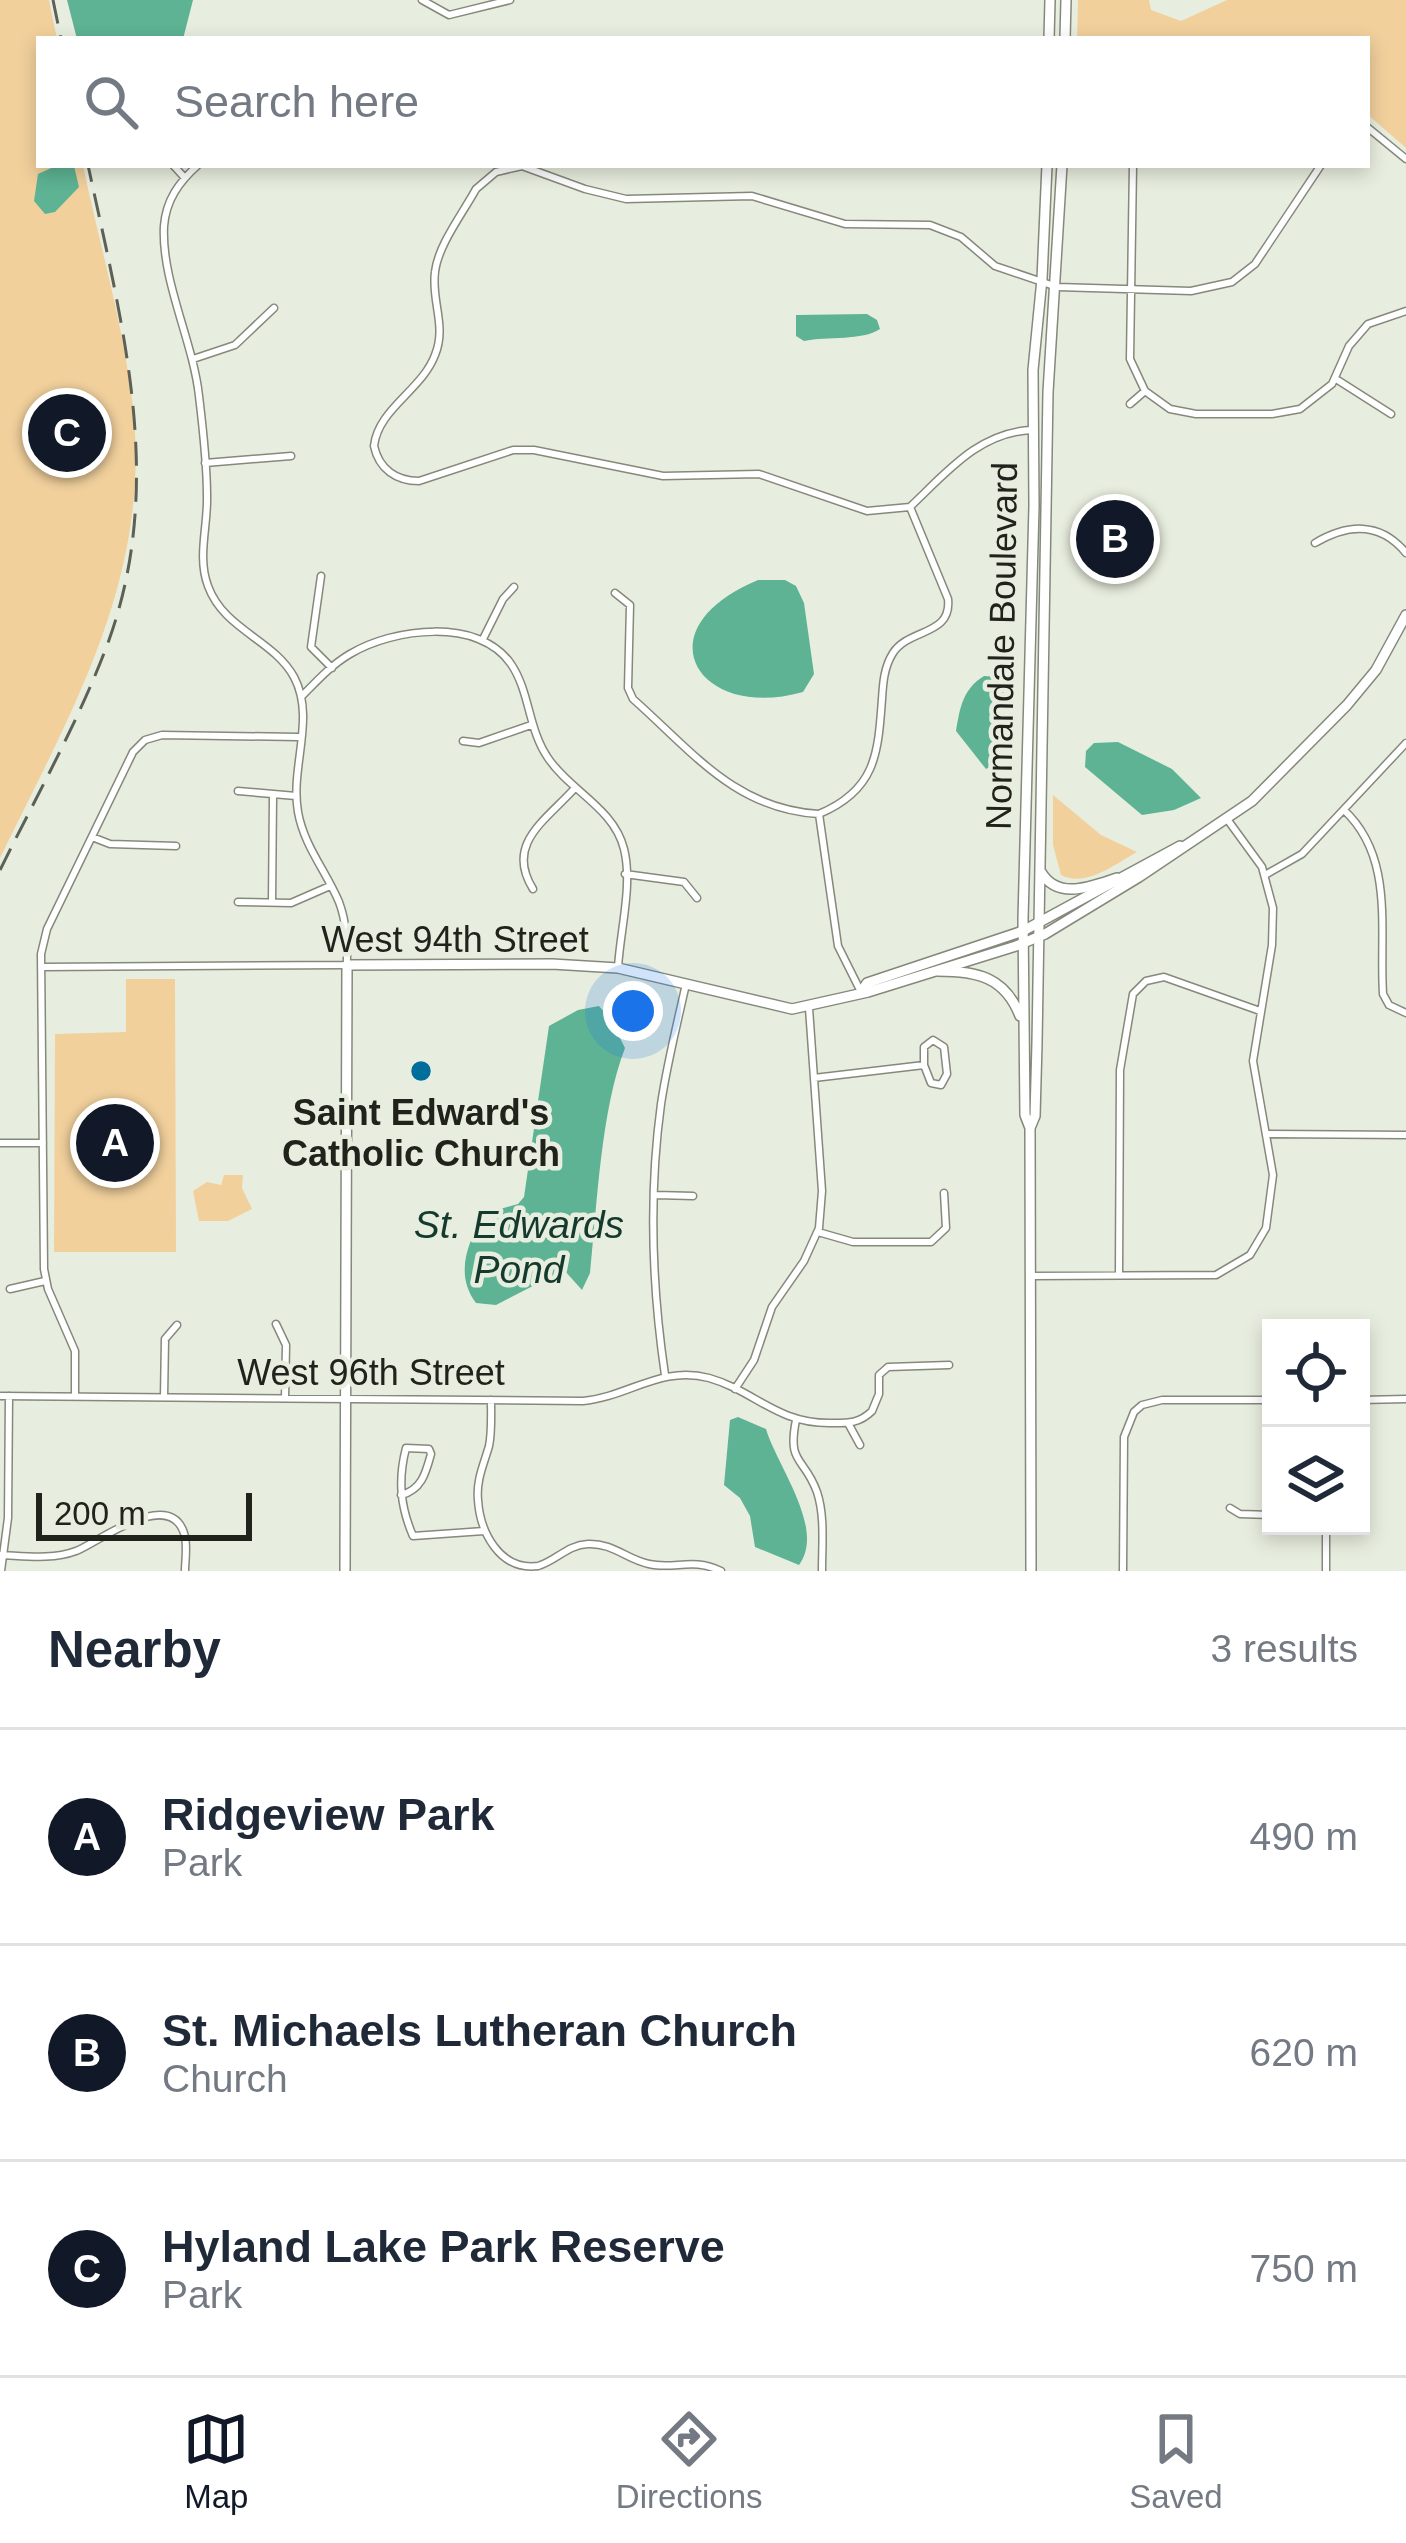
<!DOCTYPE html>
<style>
:root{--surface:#fff;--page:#f6f6f7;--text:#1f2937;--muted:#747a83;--line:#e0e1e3;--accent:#111827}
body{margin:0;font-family:Arial,sans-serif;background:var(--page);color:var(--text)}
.controls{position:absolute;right:36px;bottom:36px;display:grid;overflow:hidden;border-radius:0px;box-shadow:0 6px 18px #0003}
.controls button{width:108px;height:108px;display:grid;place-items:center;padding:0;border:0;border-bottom:3px solid var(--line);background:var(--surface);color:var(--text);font:60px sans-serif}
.scale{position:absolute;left:36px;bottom:30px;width:216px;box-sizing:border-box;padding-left:12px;border:6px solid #20221c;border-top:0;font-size:33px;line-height:42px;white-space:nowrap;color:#20221c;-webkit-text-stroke:9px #e8eedf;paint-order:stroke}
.you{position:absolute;left:633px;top:1011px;width:42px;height:42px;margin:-30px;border:9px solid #fff;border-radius:50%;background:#1a73e8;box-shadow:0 0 0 18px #1a73e833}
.badge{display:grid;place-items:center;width:78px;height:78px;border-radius:50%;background:var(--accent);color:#fff;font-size:39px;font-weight:700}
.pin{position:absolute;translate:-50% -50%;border:6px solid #fff;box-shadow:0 3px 12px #0006}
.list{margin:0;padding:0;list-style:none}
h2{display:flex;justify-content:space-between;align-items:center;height:156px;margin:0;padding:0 48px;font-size:51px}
h2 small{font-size:39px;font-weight:400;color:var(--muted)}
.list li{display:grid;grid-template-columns:78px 1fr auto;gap:36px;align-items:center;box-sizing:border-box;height:216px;padding:0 48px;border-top:3px solid var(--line)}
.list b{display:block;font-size:45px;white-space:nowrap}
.list p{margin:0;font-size:39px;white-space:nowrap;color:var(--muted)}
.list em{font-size:39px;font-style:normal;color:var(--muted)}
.icon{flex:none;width:66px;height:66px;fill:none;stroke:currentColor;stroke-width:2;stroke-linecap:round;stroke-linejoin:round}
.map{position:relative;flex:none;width:1406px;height:1571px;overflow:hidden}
.search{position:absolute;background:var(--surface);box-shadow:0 6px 18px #0003;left:36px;right:36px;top:36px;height:132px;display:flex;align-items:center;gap:30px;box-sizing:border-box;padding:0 42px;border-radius:0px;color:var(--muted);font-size:45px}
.sheet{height:804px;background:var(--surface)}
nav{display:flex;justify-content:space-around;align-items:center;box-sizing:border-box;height:168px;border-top:3px solid var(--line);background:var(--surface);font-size:33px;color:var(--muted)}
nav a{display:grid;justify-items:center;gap:6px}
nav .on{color:var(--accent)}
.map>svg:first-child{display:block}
.green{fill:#f1d09c}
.water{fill:#5db394}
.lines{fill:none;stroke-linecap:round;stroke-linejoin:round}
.minor-casing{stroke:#84897b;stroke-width:9}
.tertiary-casing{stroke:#84897b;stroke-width:12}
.secondary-casing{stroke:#84897b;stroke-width:12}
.minor{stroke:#fff;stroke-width:6}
.tertiary{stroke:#fff;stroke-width:9}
.secondary{stroke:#fff;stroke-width:9}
.rail{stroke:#5d6057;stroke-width:3;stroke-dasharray:24 12;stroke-linecap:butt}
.poi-dot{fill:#006e9a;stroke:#e8eedf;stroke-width:4.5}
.labels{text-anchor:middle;stroke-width:9;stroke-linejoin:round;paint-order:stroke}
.street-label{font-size:36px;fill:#20221c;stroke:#e8eedf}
.poi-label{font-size:36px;font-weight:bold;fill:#20221c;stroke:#e8eedf}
.water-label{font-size:39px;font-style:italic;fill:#133a2d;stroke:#e8eedf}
</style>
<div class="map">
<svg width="1406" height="1571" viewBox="0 0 1406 1571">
<rect width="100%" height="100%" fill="#e8eedf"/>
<path class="green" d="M0,0H49L57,39H39V165H83C99,242 122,320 132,399C154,573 73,708 0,858Z
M1078,0H1149L1151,10L1181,21L1227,0H1406V148L1367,114V39H1077Z
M1053,795L1101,835L1137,852C1115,864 1086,888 1061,875L1053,845Z
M126,979H175L176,1252H54L55,1034L126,1032Z
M224,1175H243L242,1188L252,1209L228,1221H199L193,1191L207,1182L221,1185Z"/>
<path class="water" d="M67,0H193L183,39H77Z
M58,165L74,166L79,187L55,212L45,214L34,201L38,174Z
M867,314L877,320L880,329C862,341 828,336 804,341L796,336V315Z
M758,580H785L796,586L804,603L814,674L803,692C698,722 640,629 758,580Z
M984,676L999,677C1010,704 1017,756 986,769L956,731C960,707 963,689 984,676Z
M1118,742L1172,769L1201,798L1174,810L1142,815L1085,767L1086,751L1094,743Z
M599,1006L611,1020L625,1048C601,1110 597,1205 590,1273L582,1290L564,1270L496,1305L476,1303C454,1274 468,1241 485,1213L518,1204L524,1197L549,1026L578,1010Z
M738,1417L766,1429C777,1466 826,1529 799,1565L755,1547L750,1516L740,1498L724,1485L730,1420Z"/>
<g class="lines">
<defs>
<path id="minor" d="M422,0L449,15L510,0
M1367,127L1406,159
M173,165L184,177
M1133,165L1130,359L1145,391L1170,409L1196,414H1272L1300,409L1332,384L1349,346L1368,324L1406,311
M193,359L235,345L274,308
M1336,379L1391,414
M1130,404L1145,391
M1032,430C979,432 946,473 910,507L867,511L759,474L663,476L534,450H513L419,481C396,481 379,469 374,446C378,409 422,390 435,355C447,326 431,301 435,272C438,245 463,213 476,189L496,172L522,166L585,189L626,199L752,196L845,224L930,225L961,237L995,266L1057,287L1191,291L1232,282L1255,264L1321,165
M205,463L291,456
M1315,543C1347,524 1380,521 1406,553
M321,576L311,647L332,668
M615,593L630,605L628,688L633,699C693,752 735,809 819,814
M483,639L503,599L514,587
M301,697C316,682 331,665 350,654C393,628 479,617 511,664C530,692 528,729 548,758C570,791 614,808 624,849C633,885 620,931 618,968
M463,741L479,743L531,725
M238,791L296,796
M1344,810C1395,858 1379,930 1383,994L1389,1005L1406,1013
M92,837L110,844L176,846
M625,874L684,882L697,898
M1265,875L1302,854L1406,743
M533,889C505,844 545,821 575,788
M238,902L291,903L330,886
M272,902L273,796
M41,967L347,965C347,944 347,923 339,902C326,871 304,846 298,812C290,767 316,718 294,677C273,639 224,630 208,586C197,557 208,526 207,496C207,462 203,429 199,396C193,341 161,280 164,226C166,200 179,182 198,165
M861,992L838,946L819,814C876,790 878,754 882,699C883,683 884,667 893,653C909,628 952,636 948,599L910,507
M933,1040L944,1047L947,1074L941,1085L931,1083L924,1065V1047Z
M814,1078L924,1065
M1266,1134L1406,1135
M0,1143H43
M656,1195L693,1196
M818,1232L853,1242H931L946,1228L944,1193
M1119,1275L1120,1070L1133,994L1146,981L1164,977L1260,1011
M1031,1276L1216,1275L1250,1255L1266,1228L1273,1175L1253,1061L1272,945L1273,908L1262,867L1227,819
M10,1289L45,1281
M276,1324L286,1345L285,1398
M665,1375C652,1287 649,1192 661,1104C667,1064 677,1024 686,984
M735,1389L754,1360L772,1307L804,1261L819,1228L822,1191L809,1008
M0,1396L583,1401C628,1397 661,1365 709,1378C755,1391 776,1423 829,1423C847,1423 859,1424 872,1411L879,1394V1375L888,1367L949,1365
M75,1396V1351L48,1289L44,1269L41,954L47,929L133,752L145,740L162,735L298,737
M164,1397L165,1339L177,1325
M491,1400C491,1414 492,1432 489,1446C484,1464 476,1480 478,1500C480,1531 499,1571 538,1566C556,1561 567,1545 588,1544C613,1543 626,1559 649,1564C675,1570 692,1557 721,1571
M1361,1400L1406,1399
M796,1420C787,1465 804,1456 817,1492C825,1516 822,1545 822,1571
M848,1423L860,1445
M401,1495C422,1490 426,1472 431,1454L429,1449L406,1448C398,1479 400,1506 413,1536L484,1531
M1230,1508L1240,1514L1271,1515
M1326,1526V1571
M0,1555C25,1556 52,1560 76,1551C97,1543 169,1487 184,1533C188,1544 185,1560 185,1571
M1,1571L8,1518L9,1396
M1123,1571L1124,1437L1134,1412L1142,1405L1162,1400H1271"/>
<path id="tertiary" d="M861,992L867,983L1023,931L1180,846
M345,1571L347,965L552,964L618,968L792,1009L868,992L1016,946L1045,934L1139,877L1252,801L1347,705L1376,670L1406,615"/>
<path id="secondary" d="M1049,39L1050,0
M1065,39L1066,0
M1041,872C1058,901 1092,886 1117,878
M938,971C977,971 1005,977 1020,1016
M1030,1128L1035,1116L1037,1043L1048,392L1062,165
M1031,1571L1030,1128L1025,1115L1023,919L1034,506L1033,370L1042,279L1047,165"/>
</defs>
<use href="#minor" class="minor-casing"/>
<use href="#tertiary" class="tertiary-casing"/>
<use href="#secondary" class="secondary-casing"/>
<use href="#minor" class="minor"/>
<use href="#tertiary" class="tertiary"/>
<use href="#secondary" class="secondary"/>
<path class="rail" d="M53,0L61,39
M0,870C37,795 80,719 109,640C166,481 122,324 88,165"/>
</g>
<circle class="poi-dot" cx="421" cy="1071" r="12"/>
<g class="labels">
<g class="street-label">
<text transform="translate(1001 646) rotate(-89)" y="13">Normandale Boulevard</text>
<text x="455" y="952">West 94th Street</text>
<text x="371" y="1385">West 96th Street</text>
</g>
<g class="poi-label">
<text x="421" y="1125">Saint Edward's<tspan x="421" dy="41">Catholic Church</tspan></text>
</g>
<g class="water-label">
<text x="519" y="1238">St. Edwards<tspan x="519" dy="45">Pond</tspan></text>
</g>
</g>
</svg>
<div class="controls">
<button><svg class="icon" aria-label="locate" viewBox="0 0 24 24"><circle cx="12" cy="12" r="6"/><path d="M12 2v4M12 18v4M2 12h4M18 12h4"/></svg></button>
<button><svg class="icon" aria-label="layers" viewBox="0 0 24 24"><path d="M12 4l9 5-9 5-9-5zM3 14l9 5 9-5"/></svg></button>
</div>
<div class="scale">200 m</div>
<div class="you"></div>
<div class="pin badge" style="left:115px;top:1143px">A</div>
<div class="pin badge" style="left:1115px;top:539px">B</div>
<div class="pin badge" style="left:67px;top:433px">C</div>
<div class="search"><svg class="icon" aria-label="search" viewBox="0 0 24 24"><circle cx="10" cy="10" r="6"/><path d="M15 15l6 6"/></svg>Search here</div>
</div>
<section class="sheet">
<h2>Nearby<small>3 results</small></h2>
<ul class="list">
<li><span class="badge">A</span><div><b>Ridgeview Park</b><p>Park</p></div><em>490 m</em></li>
<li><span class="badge">B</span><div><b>St. Michaels Lutheran Church</b><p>Church</p></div><em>620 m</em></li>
<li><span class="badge">C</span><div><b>Hyland Lake Park Reserve</b><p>Park</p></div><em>750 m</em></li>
</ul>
</section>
<nav>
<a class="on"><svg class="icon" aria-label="map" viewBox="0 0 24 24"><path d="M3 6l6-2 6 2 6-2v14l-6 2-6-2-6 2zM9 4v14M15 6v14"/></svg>Map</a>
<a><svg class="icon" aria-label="directions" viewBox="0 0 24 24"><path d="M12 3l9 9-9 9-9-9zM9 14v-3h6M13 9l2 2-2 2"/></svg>Directions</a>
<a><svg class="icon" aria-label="saved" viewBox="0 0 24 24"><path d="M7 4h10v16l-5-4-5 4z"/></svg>Saved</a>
</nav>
